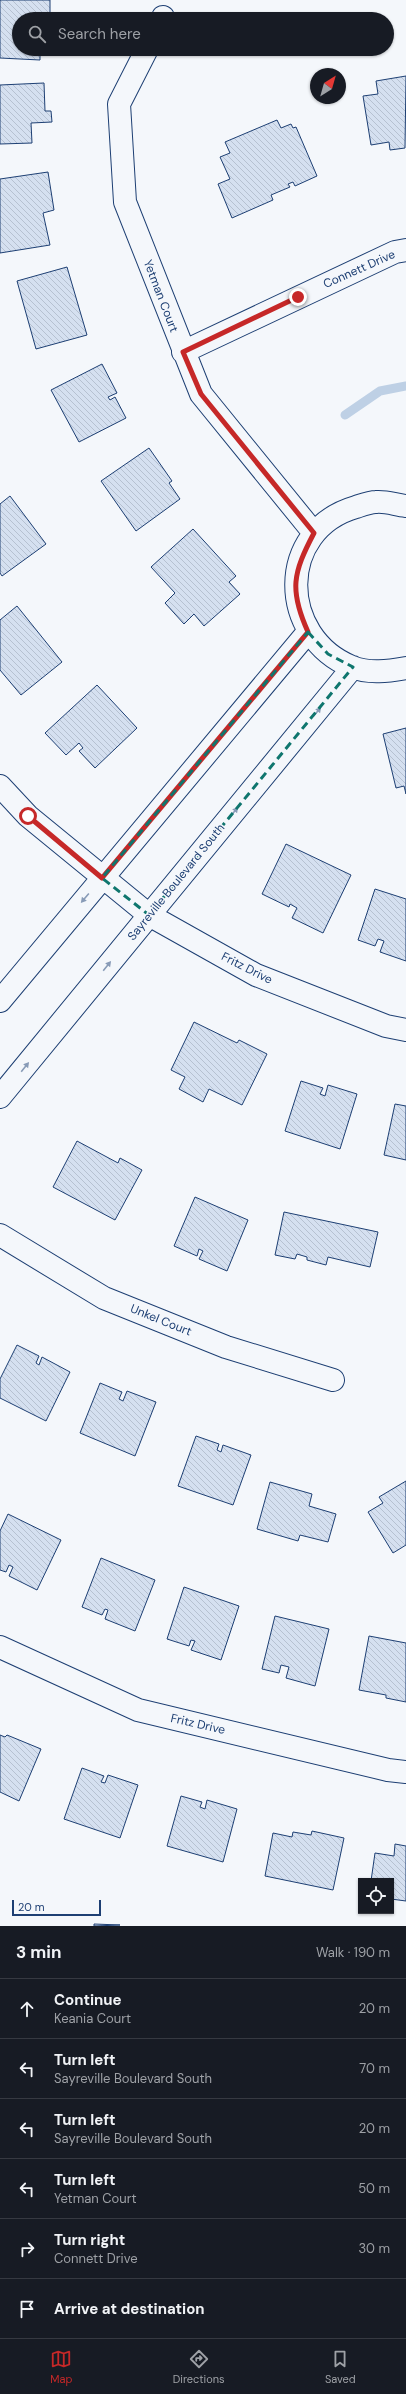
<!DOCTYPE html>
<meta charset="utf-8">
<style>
:root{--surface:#171b24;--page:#20242c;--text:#f1f3f6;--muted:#9ea1a6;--line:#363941;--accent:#c62828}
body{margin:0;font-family:"DM Sans",sans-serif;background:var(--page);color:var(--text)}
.controls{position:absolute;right:12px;bottom:12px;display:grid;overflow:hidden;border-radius:0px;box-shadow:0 1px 3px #0004}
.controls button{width:36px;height:36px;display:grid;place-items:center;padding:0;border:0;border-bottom:1px solid var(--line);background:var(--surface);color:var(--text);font:20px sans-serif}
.compass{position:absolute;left:310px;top:68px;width:36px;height:36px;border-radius:50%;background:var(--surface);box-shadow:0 1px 3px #0004;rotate:37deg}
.scale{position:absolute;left:12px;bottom:10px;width:89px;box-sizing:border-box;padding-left:4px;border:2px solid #1d3f73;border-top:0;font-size:11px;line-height:14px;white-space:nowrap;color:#1d3f73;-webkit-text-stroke:3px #f4f7fb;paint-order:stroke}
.stop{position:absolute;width:12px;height:12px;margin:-9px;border:3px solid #c62828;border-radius:50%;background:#fff}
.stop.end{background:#c62828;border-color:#fff;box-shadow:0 1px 4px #0008}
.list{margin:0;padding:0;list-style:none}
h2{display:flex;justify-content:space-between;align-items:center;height:52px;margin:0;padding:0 16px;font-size:17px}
h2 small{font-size:13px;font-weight:400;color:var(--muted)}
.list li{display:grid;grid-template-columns:26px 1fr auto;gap:12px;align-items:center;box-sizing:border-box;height:60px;padding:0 16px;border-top:1px solid var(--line)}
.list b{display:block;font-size:15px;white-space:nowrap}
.list p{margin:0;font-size:13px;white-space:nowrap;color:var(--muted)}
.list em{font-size:13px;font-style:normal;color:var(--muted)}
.icon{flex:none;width:22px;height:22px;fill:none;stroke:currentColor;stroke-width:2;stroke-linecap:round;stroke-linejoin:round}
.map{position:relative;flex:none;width:406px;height:1926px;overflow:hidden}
.search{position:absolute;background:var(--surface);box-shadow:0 1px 3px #0004;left:12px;right:12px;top:12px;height:44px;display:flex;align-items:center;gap:10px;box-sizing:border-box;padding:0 14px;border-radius:22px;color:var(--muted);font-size:15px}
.sheet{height:412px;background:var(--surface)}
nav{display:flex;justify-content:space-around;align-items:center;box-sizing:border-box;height:56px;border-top:1px solid var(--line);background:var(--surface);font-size:11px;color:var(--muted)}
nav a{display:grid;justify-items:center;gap:2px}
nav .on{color:var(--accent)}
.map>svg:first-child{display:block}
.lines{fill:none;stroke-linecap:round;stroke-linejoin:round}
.stream{stroke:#bed0e5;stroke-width:9}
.building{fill:url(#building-back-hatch);stroke:#1d3f73}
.street-casing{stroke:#1d3f73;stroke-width:24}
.street{stroke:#f4f7fb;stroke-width:22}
.oneway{fill:#889bb7}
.route{stroke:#c62828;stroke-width:5}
.marked{fill:none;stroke:#0f766e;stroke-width:3;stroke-dasharray:8 5;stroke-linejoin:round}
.labels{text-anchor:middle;stroke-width:3;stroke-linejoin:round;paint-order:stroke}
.street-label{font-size:12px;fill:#1d3f73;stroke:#f4f7fb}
</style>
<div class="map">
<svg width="406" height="1926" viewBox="0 0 406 1926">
<defs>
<pattern id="building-back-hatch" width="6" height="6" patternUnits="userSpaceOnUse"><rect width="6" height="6" fill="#d5e0f0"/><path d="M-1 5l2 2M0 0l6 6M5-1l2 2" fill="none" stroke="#b6c1d1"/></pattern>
</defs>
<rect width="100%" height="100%" fill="#f4f7fb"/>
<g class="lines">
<path class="stream" d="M345,415L380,391L406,386"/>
</g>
<path class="building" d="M0,0H50V19H19V49H40V60L0,58Z
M406,76L405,148L390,150L389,142L371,145L363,96L378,94L376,81Z
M44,83L45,111H51L52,122L31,123L32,143L0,144V85Z
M277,120L281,128L291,124L293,128L296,127L317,176L295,186L293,182L288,184L290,187L271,195L273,200L232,218L218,184L230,179L220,157L230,153L225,142Z
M48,172L54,210L43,213L50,245L0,253V179Z
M67,267L87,335L36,349L17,281Z
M102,364L117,393L108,397L110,400L115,397L126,418L79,442L51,390Z
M149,448L172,481L169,483L180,499L136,531L101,481Z
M10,496L46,544L2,576L0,573V504Z
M193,529L236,576L229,582L240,594L204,626L194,614L184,624L165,603L175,593L151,567Z
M17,606L62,662L21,695L0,670V620Z
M97,685L137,728L95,768L79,751L83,748L79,743L66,755L45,733Z
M406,728V794L404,786L396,788L383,734Z
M286,844L351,875L323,933L292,918L297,908L290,904L289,907L262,894Z
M375,889L406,899V961L380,952L384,941L378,939L375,946L358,940Z
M194,1022L237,1043L239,1040L267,1054L242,1105L209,1089L203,1102L179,1089L185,1077L171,1070Z
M301,1081L323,1088L320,1094L325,1096L328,1085L357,1094L340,1149L285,1131Z
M395,1104L406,1106V1160L384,1155Z
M77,1141L118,1163L120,1158L142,1170L115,1220L53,1187Z
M195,1197L248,1220L227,1271L199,1259L203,1251L199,1249L197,1256L174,1246Z
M284,1212L378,1232L370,1267L328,1257L326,1265L307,1260V1257L297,1254L295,1259L275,1255Z
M17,1345L39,1356L36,1363L39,1365L42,1357L70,1372L46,1421L0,1398V1379Z
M100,1383L122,1392L119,1399L123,1401L127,1391L156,1402L135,1456L80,1433Z
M196,1436L219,1444L217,1450L221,1452L223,1445L251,1455L233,1505L178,1486Z
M406,1481V1545L393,1553L368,1512L383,1503L379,1497Z
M270,1482L312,1494L309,1506L336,1514L328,1542L300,1535L298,1541L257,1529Z
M8,1514L61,1540L37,1590L9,1576L13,1567L9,1565L6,1572L0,1570V1531Z
M101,1558L155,1580L135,1631L105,1619L108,1610L105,1609L102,1615L82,1607Z
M184,1587L239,1606L221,1660L191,1650L195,1641L191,1640L189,1646L167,1639Z
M275,1616L329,1629L315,1686L286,1678L289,1667L281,1665L279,1673L262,1669Z
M369,1636L406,1643V1702L386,1698V1695L359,1690Z
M0,1735L5,1737L7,1735L41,1749L19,1801L0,1792Z
M82,1768L104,1776L101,1782L105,1783L108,1775L138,1785L120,1838L64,1819Z
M181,1796L202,1802L200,1807L205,1809L207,1800L237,1809L223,1862L167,1846Z
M312,1831L344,1838L333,1890L265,1876L273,1833L292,1837L293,1832L311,1835Z
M395,1844L406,1846V1901L391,1899V1881H371L375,1853L394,1856Z
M94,1924L120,1925L94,1926Z"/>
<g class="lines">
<defs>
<path id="street" d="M162,19L163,17
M147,49L119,104L125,202L201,394L314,533
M183,352L395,252L406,250
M406,506C396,505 386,501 376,502C370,502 362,505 356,507C276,530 278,637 352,667C369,674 389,671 406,668
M0,786L28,816L149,915L256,975L386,1026L406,1030
M0,1001L308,632
M0,1097L353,667
M0,1235L104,1298L226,1347L333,1380
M0,1647L138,1710L388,1770L406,1772"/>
</defs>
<use href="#street" class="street-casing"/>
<use href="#street" class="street"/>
</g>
<defs><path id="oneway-solid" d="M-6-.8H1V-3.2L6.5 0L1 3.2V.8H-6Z"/></defs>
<g class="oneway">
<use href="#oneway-solid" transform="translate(317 712) rotate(-50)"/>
<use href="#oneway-solid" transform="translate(234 812) rotate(-50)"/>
<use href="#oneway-solid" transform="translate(85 898) rotate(130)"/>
<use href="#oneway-solid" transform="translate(107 966) rotate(-51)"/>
<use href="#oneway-solid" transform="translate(25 1067) rotate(-51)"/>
</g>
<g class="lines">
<path class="route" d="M28,816L102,878L308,632C289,590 293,573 314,533L201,394L183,352L298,297"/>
</g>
<path class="marked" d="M308,632L328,654L353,667L149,915L102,878Z"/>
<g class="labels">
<g class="street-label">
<text transform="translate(359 269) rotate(-24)" y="4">Connett Drive</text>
<text transform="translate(161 296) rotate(69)" y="4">Yetman Court</text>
<text transform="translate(176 882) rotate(-51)" y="4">Sayreville Boulevard South</text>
<text transform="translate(247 968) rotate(27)" y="4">Fritz Drive</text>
<text transform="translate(161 1320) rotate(22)" y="4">Unkel Court</text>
<text transform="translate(198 1724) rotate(13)" y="4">Fritz Drive</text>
</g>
</g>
</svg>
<div class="controls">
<button><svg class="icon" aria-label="locate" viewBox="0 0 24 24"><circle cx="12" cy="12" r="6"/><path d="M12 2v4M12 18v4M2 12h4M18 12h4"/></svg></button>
</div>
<svg class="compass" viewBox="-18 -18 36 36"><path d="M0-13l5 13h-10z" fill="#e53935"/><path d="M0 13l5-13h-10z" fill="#9ea1a6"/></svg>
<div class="scale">20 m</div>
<div class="stop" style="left:28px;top:816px"></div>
<div class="stop end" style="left:298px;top:297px"></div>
<div class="search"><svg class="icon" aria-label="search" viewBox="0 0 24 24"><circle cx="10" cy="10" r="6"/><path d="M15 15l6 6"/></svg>Search here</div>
</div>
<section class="sheet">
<h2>3 min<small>Walk · 190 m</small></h2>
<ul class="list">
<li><svg class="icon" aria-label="ahead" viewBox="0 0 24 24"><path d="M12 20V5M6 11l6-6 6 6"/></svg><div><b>Continue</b><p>Keania Court</p></div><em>20 m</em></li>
<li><svg class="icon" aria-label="left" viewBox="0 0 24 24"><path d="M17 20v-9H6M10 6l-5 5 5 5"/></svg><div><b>Turn left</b><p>Sayreville Boulevard South</p></div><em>70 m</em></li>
<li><svg class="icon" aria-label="left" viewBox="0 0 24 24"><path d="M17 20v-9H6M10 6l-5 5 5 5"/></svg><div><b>Turn left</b><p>Sayreville Boulevard South</p></div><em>20 m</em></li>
<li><svg class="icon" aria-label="left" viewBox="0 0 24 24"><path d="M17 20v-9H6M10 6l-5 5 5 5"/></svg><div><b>Turn left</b><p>Yetman Court</p></div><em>50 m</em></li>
<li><svg class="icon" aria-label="right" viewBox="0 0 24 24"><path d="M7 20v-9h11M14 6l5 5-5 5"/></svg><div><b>Turn right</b><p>Connett Drive</p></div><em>30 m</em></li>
<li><svg class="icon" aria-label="arrive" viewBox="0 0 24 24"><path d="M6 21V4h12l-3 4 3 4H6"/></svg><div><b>Arrive at destination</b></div></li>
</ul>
</section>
<nav>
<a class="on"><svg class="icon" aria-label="map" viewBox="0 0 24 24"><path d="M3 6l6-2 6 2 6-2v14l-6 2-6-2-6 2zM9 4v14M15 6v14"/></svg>Map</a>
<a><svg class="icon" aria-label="directions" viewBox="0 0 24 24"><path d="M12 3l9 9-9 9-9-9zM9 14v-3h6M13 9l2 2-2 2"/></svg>Directions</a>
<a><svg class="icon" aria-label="saved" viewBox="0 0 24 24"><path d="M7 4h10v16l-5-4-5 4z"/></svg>Saved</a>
</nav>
